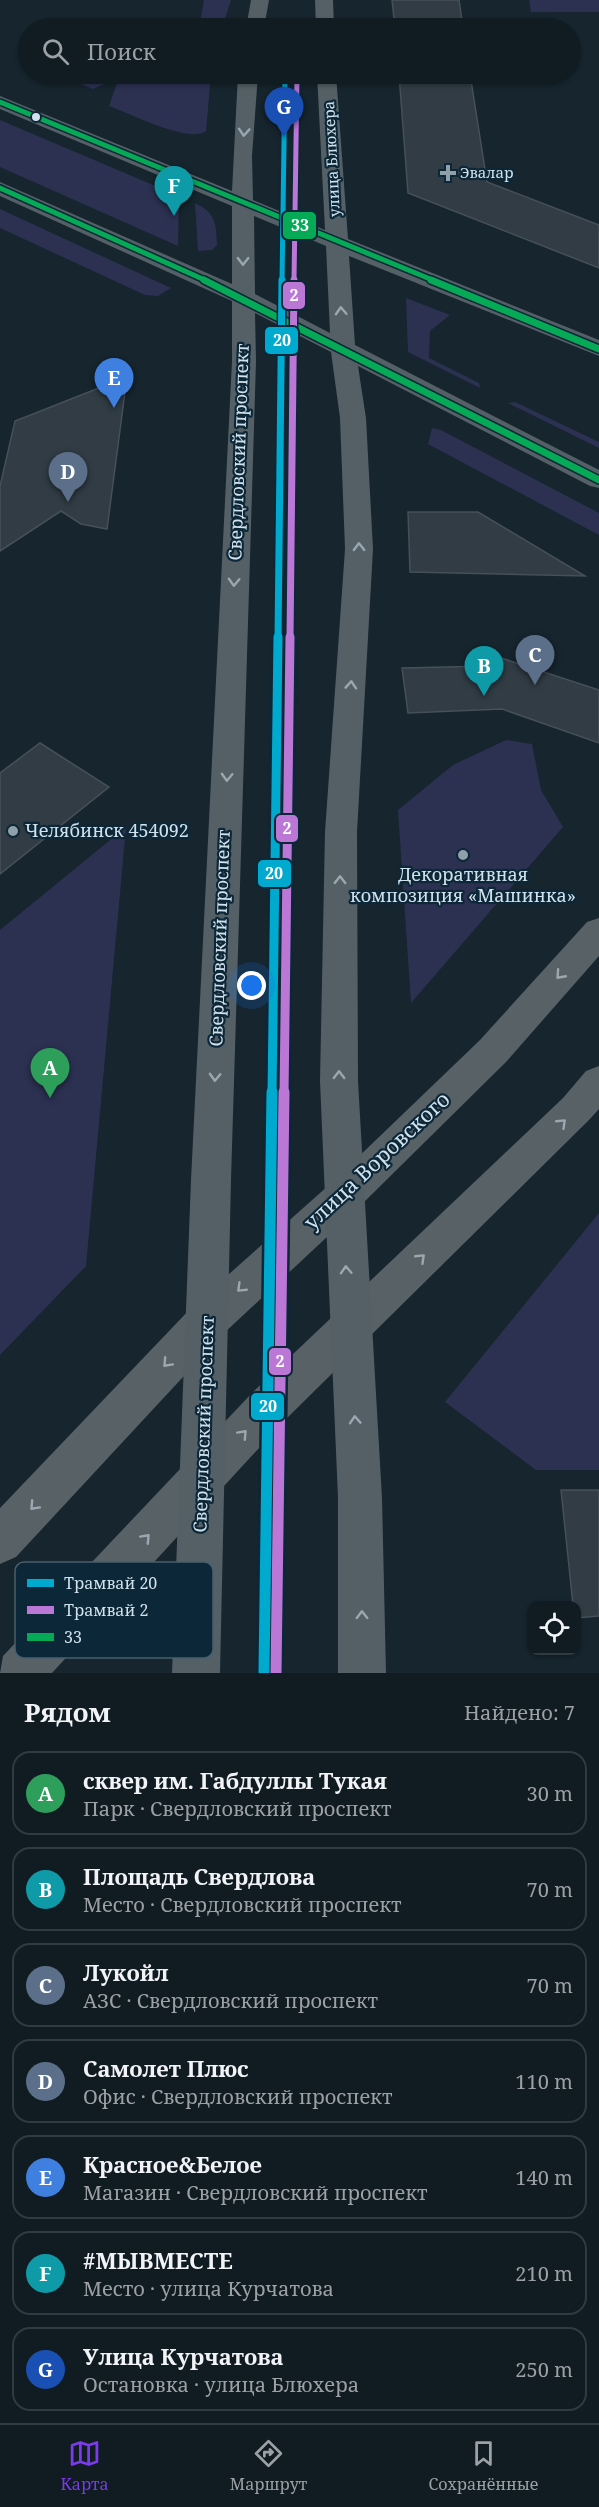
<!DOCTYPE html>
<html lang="ru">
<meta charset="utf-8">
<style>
:root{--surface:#101c22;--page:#19252a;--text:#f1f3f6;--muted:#9ca1a5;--line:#303a40;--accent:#7c3aed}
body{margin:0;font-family:"Noto Serif",serif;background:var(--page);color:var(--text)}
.controls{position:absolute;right:18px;bottom:18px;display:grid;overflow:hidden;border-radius:12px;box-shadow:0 2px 4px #0004}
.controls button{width:54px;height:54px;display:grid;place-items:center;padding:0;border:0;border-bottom:2px solid var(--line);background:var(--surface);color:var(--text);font:30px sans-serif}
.you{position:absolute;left:252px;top:986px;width:21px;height:21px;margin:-15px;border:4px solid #fff;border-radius:50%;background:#1a73e8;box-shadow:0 0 0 9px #1a73e833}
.badge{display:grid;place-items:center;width:39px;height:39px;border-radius:50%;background:var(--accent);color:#fff;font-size:20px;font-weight:700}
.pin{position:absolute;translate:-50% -50px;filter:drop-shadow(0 2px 3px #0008)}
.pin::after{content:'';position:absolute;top:32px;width:21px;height:18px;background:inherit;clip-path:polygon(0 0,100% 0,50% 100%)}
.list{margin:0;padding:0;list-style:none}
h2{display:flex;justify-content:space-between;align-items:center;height:78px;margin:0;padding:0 24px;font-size:26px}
h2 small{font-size:20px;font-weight:400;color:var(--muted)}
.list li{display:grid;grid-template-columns:39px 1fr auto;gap:18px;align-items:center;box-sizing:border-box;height:84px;margin:0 12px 12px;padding:0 12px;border:2px solid var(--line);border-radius:18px}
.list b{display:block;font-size:22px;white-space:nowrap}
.list p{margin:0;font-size:20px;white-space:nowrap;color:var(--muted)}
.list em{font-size:20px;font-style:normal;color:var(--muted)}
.icon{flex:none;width:33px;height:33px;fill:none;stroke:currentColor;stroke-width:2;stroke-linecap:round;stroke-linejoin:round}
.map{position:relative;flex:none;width:599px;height:1673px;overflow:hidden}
.search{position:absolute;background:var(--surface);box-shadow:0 2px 4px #0004;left:18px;right:18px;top:18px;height:66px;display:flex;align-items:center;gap:15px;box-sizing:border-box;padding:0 21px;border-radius:33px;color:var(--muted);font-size:22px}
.sheet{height:750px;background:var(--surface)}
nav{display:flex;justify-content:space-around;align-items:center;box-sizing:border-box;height:84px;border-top:2px solid var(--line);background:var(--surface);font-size:16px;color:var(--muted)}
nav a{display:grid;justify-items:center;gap:3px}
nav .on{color:var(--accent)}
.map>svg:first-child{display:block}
.green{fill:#2c3152}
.building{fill:#313c45;stroke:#465059;stroke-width:1.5}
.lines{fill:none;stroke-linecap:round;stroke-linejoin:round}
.secondary{fill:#576166;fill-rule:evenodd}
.primary{fill:#546065;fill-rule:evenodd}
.bus-1-far1-casing{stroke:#0c2738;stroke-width:8}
.bus-1-casing{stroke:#0c2738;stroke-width:10}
.bus-1-far1{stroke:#06aa56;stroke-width:5}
.bus-1{stroke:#06aa56;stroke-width:7}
.tram-1-far3-casing{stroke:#0c2738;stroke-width:8}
.tram-1-far2-casing{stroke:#0c2738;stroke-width:10}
.tram-1-far1-casing{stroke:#0c2738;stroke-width:14}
.tram-1-casing{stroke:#0c2738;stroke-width:16}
.tram-2-far3-casing{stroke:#0c2738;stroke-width:8}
.tram-2-far2-casing{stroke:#0c2738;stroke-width:10}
.tram-2-far1-casing{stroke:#0c2738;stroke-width:14}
.tram-2-casing{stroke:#0c2738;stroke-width:16}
.tram-1-far3{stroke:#00a9ce;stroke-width:5}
.tram-1-far2{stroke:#00a9ce;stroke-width:7}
.tram-1-far1{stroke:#00a9ce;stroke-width:9}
.tram-1{stroke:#00a9ce;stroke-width:11}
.tram-2-far3{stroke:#ba77d6;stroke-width:5}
.tram-2-far2{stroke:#ba77d6;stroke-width:7}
.tram-2-far1{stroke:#ba77d6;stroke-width:9}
.tram-2{stroke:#ba77d6;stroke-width:11}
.oneway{stroke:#99a8b0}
.oneway2{stroke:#9ba8b0}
.bus-dot{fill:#d2e2ed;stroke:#0c2738;stroke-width:2}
.poi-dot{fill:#90a0aa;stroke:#0c2738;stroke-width:2}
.labels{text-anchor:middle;stroke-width:4.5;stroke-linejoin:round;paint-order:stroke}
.far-street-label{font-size:15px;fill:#d2e2ed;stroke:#0c2738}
.far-poi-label{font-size:15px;fill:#d2e2ed;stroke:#0c2738;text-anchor:start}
.street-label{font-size:18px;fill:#d2e2ed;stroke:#0c2738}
.poi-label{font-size:18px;fill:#d2e2ed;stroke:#0c2738;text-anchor:start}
.near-street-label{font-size:21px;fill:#d2e2ed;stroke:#0c2738}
.key{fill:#0c2738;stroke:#475f6e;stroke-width:1.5}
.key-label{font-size:16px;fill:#d2e2ed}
.line-badge{stroke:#0c2738;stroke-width:2}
.badge-label{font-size:16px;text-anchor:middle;font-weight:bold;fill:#fff}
</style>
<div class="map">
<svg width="599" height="1673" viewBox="0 0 599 1673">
<rect width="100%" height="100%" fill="#16252e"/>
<path class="green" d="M204,0H231L222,28H199Z
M529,0H599V12H531Z
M57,74H112L109,82L93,89Z
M120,74H211L206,131C189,144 129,113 109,106Z
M0,120L179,196L178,246L0,167Z
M195,203C216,213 216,223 217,245L212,250L198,251Z
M0,209L171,288L158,296L145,295L0,228Z
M406,298L450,315L430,331L429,358L479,383L480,388L408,352Z
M515,402L599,442V448L508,403Z
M432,428L441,430L599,513V535L428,444Z
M506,740L532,744L541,790L563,827L411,1003L398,810L453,765Z
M126,827L86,1266L0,1355V930Z
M599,1213V1470H536L445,1402Z"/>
<path class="building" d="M392,0H459L463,28H395Z
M399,74H470L487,182L599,225V268L408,193Z
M127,377L107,529L81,524L61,511L0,551V486L15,421Z
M408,512H478L585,576L410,572Z
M492,655L599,690V743L502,709L408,713L402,668L491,666Z
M40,743L109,787L0,874V773Z
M561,1490H599V1616L576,1618V1605H573Z"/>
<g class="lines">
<path class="secondary" d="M599,918V956L506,1062L357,1209L222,1335L16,1557L0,1564V1508L192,1307L329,1185L480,1040L587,922Z
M599,1066V1109L589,1120L282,1423L52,1673H0L3,1656L252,1393L563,1098L586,1071Z"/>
<path class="primary" d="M251,0H269L264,28H246Z
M315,0H333L334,28H316Z
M238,74H258L252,156L253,200L325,230L317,74H336L348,239L599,340V356L349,256L355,345L599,470V488L590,486L358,366L366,418L373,549L357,832L358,1081L382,1498L386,1673H338V1498L320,1081L325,832L345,549L340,418L331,352L255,313L256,361L231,1180L220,1673H172L191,1180L232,361V301L0,196V182L232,284V206L0,109V96L232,191ZM254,216L326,246L330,333L255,294Z"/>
<defs>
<path id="bus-1-far1" d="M0,102L435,281
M0,188L207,281"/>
<path id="bus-1" d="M204,280L599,480
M431,280L599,349"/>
</defs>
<use href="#bus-1-far1" class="bus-1-far1-casing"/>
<use href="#bus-1" class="bus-1-casing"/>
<use href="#bus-1-far1" class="bus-1-far1"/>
<use href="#bus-1" class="bus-1"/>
<defs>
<path id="tram-1-far3" d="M282,281L285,74"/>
<path id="tram-1-far2" d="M278,639L282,280"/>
<path id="tram-1-far1" d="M272,1094L278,637"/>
<path id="tram-1" d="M264,1673L272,1092"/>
<path id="tram-2-far3" d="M294,281L297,74"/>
<path id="tram-2-far2" d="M290,639L294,280"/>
<path id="tram-2-far1" d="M284,1094L290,637"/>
<path id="tram-2" d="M276,1673L284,1092"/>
</defs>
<use href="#tram-1-far3" class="tram-1-far3-casing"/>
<use href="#tram-1-far2" class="tram-1-far2-casing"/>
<use href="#tram-1-far1" class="tram-1-far1-casing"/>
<use href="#tram-1" class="tram-1-casing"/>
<use href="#tram-2-far3" class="tram-2-far3-casing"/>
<use href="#tram-2-far2" class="tram-2-far2-casing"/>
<use href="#tram-2-far1" class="tram-2-far1-casing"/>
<use href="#tram-2" class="tram-2-casing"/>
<use href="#tram-1-far3" class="tram-1-far3"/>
<use href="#tram-1-far2" class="tram-1-far2"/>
<use href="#tram-1-far1" class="tram-1-far1"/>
<use href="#tram-1" class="tram-1"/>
<use href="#tram-2-far3" class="tram-2-far3"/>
<use href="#tram-2-far2" class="tram-2-far2"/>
<use href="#tram-2-far1" class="tram-2-far1"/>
<use href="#tram-2" class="tram-2"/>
</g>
<defs><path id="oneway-chevron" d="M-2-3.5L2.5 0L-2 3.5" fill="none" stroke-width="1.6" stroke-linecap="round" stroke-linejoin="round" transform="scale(1.5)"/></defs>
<g class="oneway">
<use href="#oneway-chevron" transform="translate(244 132) rotate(94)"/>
<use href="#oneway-chevron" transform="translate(243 261) rotate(91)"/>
<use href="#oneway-chevron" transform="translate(341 311) rotate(-93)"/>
<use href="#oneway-chevron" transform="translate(359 547) rotate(-91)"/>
<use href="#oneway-chevron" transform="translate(234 582) rotate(92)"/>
<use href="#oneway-chevron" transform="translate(351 685) rotate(-86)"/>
<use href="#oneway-chevron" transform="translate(227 777) rotate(92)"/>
<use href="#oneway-chevron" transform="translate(340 880) rotate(-89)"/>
<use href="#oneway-chevron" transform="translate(339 1075) rotate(-90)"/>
<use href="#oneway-chevron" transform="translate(215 1077) rotate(92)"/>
<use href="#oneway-chevron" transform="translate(346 1270) rotate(-93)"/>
<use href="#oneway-chevron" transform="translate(355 1420) rotate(-94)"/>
<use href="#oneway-chevron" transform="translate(362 1615) rotate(-91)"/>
</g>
<g class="oneway2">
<use href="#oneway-chevron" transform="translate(560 975) rotate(132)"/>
<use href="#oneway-chevron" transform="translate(562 1123) rotate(-44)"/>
<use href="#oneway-chevron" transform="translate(421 1258) rotate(-44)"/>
<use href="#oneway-chevron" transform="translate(241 1288) rotate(136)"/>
<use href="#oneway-chevron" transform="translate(167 1363) rotate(133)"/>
<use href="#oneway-chevron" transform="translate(243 1434) rotate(-47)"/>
<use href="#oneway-chevron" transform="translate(34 1506) rotate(133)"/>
<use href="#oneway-chevron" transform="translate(146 1538) rotate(-47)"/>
</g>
<circle class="bus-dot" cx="36" cy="117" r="5"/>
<g class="poi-dot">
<path d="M445 164h6v6h6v6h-6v6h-6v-6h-6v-6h6z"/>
<circle cx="13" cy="831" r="6"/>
<circle cx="463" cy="855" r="6"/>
</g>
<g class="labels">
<g class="far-street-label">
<text transform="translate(332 159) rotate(-93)" y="5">улица Блюхера</text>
</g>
<g class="far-poi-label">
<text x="460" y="178">Эвалар</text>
</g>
<g class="street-label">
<text transform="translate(239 452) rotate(-88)" y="6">Свердловский проспект</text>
<text transform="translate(220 938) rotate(-88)" y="6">Свердловский проспект</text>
<text transform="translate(204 1424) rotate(-88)" y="6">Свердловский проспект</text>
</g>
<g class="poi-label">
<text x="25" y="837">Челябинск 454092</text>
<text x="463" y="881" text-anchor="middle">Декоративная<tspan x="463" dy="21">композиция «Машинка»</tspan></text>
</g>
<g class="near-street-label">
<text transform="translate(377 1161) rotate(-43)" y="7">улица Воровского</text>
</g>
</g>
<rect x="15" y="1562" width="198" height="96" rx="9" class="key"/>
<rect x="27" y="1579" width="27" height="8" fill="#00a9ce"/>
<rect x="27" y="1606" width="27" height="8" fill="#ba77d6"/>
<rect x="27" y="1633" width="27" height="8" fill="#06aa56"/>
<g class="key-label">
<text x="64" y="1589">Трамвай 20</text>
<text x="64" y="1616">Трамвай 2</text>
<text x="64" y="1643">33</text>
</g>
<g class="line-badge">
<rect x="282" y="211" width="35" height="29" rx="6" fill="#06aa56"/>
<rect x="282" y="281" width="24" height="29" rx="6" fill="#ba77d6"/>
<rect x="264" y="326" width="35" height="29" rx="6" fill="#00a9ce"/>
<rect x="275" y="814" width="24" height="29" rx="6" fill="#ba77d6"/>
<rect x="257" y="859" width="35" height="29" rx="6" fill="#00a9ce"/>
<rect x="268" y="1347" width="24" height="29" rx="6" fill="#ba77d6"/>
<rect x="250" y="1392" width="35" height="29" rx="6" fill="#00a9ce"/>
</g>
<g class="badge-label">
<text x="300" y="231">33</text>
<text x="294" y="301">2</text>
<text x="282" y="346">20</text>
<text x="287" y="834">2</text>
<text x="274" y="879">20</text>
<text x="280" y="1367">2</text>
<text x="268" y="1412">20</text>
</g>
</svg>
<div class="controls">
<button><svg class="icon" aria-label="locate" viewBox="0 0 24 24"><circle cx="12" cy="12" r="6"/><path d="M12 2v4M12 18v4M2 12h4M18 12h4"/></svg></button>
</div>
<div class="you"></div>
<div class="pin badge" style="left:50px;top:1098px;background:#2e9e5b">A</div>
<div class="pin badge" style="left:484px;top:696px;background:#0f9aa8">B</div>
<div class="pin badge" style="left:535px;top:685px;background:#5c6f8a">C</div>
<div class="pin badge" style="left:68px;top:502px;background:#5c6f8a">D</div>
<div class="pin badge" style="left:114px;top:408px;background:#3f7fe0">E</div>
<div class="pin badge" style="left:174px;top:216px;background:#0f9aa8">F</div>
<div class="pin badge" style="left:284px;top:137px;background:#1a4fb4">G</div>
<div class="search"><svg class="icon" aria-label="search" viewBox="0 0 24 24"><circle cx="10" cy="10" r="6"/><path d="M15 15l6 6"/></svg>Поиск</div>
</div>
<section class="sheet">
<h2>Рядом<small>Найдено: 7</small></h2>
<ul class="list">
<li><span class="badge" style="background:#2e9e5b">A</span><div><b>сквер им. Габдуллы Тукая</b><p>Парк · Свердловский проспект</p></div><em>30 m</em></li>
<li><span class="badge" style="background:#0f9aa8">B</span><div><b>Площадь Свердлова</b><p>Место · Свердловский проспект</p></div><em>70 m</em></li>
<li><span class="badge" style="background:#5c6f8a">C</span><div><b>Лукойл</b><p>АЗС · Свердловский проспект</p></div><em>70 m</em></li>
<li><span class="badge" style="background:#5c6f8a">D</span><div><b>Самолет Плюс</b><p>Офис · Свердловский проспект</p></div><em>110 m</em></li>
<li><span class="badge" style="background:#3f7fe0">E</span><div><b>Красное&amp;Белое</b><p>Магазин · Свердловский проспект</p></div><em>140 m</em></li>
<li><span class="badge" style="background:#0f9aa8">F</span><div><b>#МЫВМЕСТЕ</b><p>Место · улица Курчатова</p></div><em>210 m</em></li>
<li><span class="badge" style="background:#1a4fb4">G</span><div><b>Улица Курчатова</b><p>Остановка · улица Блюхера</p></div><em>250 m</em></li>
</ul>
</section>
<nav>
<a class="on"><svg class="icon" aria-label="map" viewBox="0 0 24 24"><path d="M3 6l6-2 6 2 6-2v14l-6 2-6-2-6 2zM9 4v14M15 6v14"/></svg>Карта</a>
<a><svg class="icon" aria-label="directions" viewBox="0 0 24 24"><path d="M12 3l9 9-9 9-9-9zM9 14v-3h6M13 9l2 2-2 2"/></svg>Маршрут</a>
<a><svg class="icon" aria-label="saved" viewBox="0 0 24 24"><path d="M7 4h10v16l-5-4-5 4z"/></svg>Сохранённые</a>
</nav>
